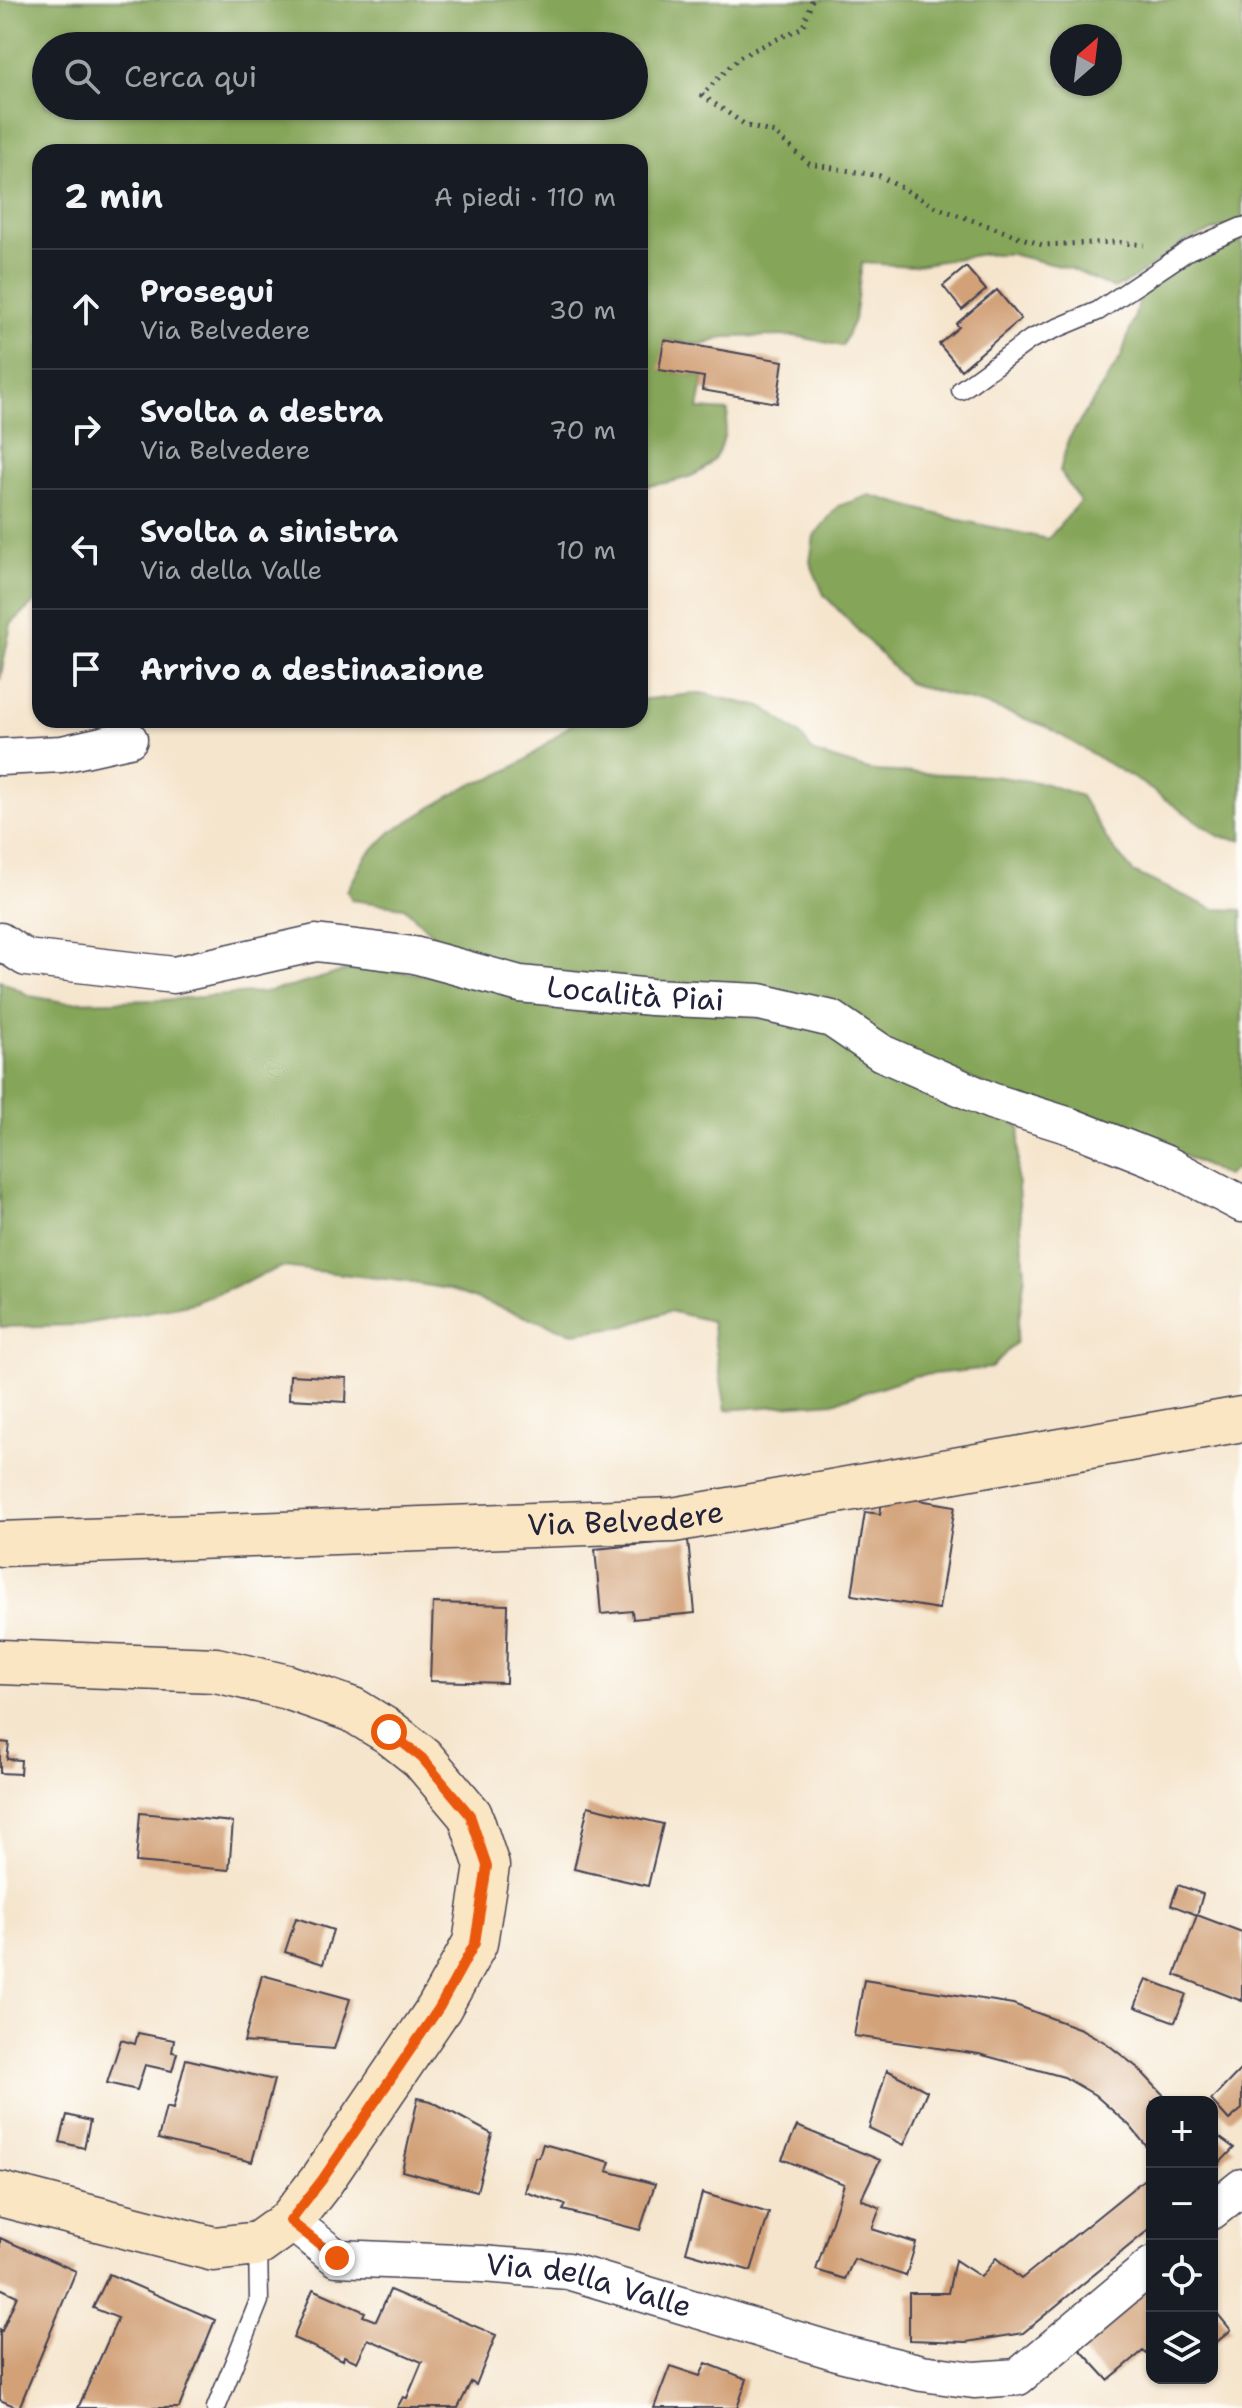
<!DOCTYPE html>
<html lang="it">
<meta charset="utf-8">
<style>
:root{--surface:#171b24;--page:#20242c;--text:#f1f3f6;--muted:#9ea1a6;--line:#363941}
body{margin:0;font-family:"Shantell Sans",sans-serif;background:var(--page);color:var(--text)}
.controls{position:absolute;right:24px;bottom:24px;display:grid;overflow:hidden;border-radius:16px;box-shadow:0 2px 6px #0004}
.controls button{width:72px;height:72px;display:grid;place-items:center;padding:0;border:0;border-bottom:2px solid var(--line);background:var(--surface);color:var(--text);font:40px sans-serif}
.compass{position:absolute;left:1050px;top:24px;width:72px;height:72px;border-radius:50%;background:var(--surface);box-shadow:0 2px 6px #0004;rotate:28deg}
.stop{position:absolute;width:24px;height:24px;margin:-18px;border:6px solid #ea580c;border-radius:50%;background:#fff}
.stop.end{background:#ea580c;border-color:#fff;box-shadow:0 2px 8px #0008}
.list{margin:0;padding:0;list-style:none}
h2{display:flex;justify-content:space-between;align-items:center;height:104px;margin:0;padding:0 32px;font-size:34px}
h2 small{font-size:26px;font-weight:400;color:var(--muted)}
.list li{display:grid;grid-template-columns:52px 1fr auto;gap:24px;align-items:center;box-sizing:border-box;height:120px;padding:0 32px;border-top:2px solid var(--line)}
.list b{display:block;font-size:30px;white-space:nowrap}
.list p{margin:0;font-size:26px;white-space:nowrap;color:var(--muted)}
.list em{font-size:26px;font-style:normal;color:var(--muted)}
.icon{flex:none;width:44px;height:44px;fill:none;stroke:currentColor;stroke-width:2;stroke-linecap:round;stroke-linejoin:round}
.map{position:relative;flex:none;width:1242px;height:2408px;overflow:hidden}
.search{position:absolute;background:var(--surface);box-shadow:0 2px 6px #0004;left:32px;top:32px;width:616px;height:88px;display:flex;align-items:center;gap:20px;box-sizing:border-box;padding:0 28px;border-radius:44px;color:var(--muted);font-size:30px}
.panel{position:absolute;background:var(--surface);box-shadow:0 2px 6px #0004;left:32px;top:144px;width:616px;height:584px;border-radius:24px}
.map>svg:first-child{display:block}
.forest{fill:#85a559;stroke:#54644a;stroke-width:2;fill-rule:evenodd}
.building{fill:#d2a178}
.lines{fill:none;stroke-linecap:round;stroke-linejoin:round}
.lane-casing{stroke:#423f51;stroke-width:21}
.street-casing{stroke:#423f51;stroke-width:39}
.secondary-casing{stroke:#423f51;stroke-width:47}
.path{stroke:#423f51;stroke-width:5;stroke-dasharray:2 6;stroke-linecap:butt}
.lane{stroke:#fff;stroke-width:18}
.street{stroke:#fff;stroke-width:36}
.secondary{stroke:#fbe6c4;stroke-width:44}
.route{stroke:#ea580c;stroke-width:10}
.labels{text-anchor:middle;stroke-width:6;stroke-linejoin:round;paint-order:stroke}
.street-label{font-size:30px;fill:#22223b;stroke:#fdfcf7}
</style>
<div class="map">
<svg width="1242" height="2408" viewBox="0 0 1242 2408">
<rect width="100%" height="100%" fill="#fdfcf7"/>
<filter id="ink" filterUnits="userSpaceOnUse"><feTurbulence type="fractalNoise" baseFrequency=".0125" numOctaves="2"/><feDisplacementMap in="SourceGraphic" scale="16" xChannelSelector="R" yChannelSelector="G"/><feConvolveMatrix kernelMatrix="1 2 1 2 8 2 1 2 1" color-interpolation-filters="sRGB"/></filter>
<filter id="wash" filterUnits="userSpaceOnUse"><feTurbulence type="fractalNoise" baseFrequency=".006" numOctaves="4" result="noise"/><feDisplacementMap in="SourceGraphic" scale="32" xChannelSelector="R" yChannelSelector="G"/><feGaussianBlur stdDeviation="1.8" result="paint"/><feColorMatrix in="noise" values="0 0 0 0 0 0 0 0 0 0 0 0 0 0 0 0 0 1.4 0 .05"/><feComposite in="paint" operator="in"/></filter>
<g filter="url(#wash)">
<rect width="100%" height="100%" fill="#f5e5cd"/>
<path class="forest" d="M0,0H1242V220L1186,241L1133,279L1114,289L1072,269L1010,254H983L912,266L862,263L854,320L842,346L796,336L725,337L703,345L665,340L660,370L704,377L698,409L728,411C723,474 696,479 640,487V152H40V597L11,624L0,680ZM1062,36H1110V84H1062ZM46,46H634V106H46Z
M1242,238V840L1220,837L1143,784L1045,726L992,707L908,683L824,595L810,562L814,536L838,506L870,495L955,519L1048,539L1080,502L1060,471L1068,440L1121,357L1142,294L1194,256Z
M701,693L765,708L800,735L814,753L872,771L992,776L1043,783L1081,796L1109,843L1133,872L1213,909L1242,910V1164L1226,1176L1125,1127L1027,1103L880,1040L610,984L457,957L404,907L352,900L347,891L366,856L392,831L469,785L491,779L523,762L577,720H640V700Z
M354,968H372L816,1025L1020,1126L1017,1176L1025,1274L1016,1342L991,1368L914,1376L834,1402L726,1410L711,1321L669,1311L626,1326L573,1333L447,1289L402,1281L282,1267L193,1303L80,1325L0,1327V980L30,996L64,1002L163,1000L264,992L294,986Z"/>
<g id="blocks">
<path class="building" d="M966,267L986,290L962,310L943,286Z
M997,290L1021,319L961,370L939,344L959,327L956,324Z
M664,340L783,361L777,403L702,390L704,377L659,370Z
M290,1375L347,1378L346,1402L289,1399Z
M883,1494L955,1506L939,1609L852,1595L865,1512L880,1514Z
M688,1540L695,1613L633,1619L632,1611L601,1614L595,1549Z
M433,1603L508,1605L506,1683L430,1681Z
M0,1742L9,1743L7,1759L21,1760L20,1774L0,1773Z
M588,1806L663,1824L648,1886L574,1869Z
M140,1813L233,1822L229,1870L136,1862Z
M1178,1885L1203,1894L1197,1915L1171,1905Z
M1197,1915L1242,1932V2001L1175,1975Z
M296,1918L333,1930L323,1964L285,1952Z
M262,1975L350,1999L334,2049L244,2042Z
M1146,1979L1186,1994L1175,2022L1135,2007Z
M864,1980L1013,2004L1081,2029L1106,2043L1138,2068L1170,2102H1152V2153L1130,2126L1095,2095L1064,2077L979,2054L854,2036Z
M138,2033L174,2040L172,2052L177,2053L172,2071L145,2065L137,2090L107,2083L121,2040L135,2044Z
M186,2059L274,2080L252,2162L158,2139L166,2107L173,2109Z
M1242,2068V2109L1229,2120L1211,2100Z
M887,2070L927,2091L904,2145L869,2128Z
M418,2098L431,2101L492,2134L477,2191L402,2171Z
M67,2115L90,2121L84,2148L60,2142Z
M797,2126L880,2160L861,2199L880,2208L872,2229L916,2243L906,2276L854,2259L845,2279L816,2270L844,2184L782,2159Z
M1212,2132L1234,2148L1212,2171Z
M543,2144L610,2162L607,2171L655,2184L640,2230L563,2210L566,2205L525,2192L535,2157H539Z
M1152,2173V2227L1023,2333L967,2342L909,2340V2293H948L955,2260L981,2277L996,2258L1021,2279Z
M702,2193L769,2213L751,2271L686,2252Z
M0,2238L76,2271L19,2408L0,2400V2330L2,2331L17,2296L0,2288Z
M109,2274L215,2320L179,2408H78L118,2318L93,2308Z
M1152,2280V2358L1143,2351L1108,2380L1076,2345Z
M313,2289L365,2312L363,2316L376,2321L390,2290L496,2335L476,2385L471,2382L458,2408H397L403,2397L407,2398L422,2362L368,2339L357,2362L344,2356L343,2360L293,2338Z
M1212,2307L1231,2330L1212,2346Z
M706,2363L747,2379L737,2408H654L670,2366L700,2376Z"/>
</g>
</g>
<g filter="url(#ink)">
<use href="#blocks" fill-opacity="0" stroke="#423f51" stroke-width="2"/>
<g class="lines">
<defs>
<path id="lane" d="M961,390L1031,339L1098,311L1189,250L1242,227
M216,2408L259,2301L258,2244"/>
<g id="street">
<path d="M0,757L62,754L129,739"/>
<path id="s1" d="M0,941L26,958L174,975L316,943L414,955L520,984L651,997L760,1002L832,1019L882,1053L991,1101L1070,1126L1164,1163L1242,1204"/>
<path d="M1212,2211L1242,2187"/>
<path id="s2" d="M290,2221L337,2258L482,2264L568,2271L844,2354L922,2373L974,2380L1018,2377L1152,2265"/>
</g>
<g id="secondary">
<path id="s3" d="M0,1544L673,1520L1242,1419"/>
<path d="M0,1662L216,1670L287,1687L353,1710L389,1732L422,1758L470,1815L487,1866L475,1943L439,2008L322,2180L290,2221L258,2244L214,2249L0,2194"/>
</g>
</defs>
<use href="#lane" class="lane-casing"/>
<use href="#street" class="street-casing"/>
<use href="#secondary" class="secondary-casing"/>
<path class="path" d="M812,0L803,27L739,57L702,95L747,126L775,133L809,164L880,176L938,208L1042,245L1116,242L1144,245"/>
<use href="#lane" class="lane"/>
<use href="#street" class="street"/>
<use href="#secondary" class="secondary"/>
</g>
</g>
<g class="lines" filter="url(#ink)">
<path class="route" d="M337,2258L290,2221L322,2180L439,2008L475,1943L487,1866L470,1815L422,1758L389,1732"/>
</g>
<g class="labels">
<g class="street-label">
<text dy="10" stroke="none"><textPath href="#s1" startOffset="650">Località Piai</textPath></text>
<text dy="10" stroke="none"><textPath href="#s3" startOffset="626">Via Belvedere</textPath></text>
<text dy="10" stroke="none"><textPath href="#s2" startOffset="314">Via della Valle</textPath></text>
</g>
</g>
</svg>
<div class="controls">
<button>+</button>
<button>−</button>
<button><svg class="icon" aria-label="locate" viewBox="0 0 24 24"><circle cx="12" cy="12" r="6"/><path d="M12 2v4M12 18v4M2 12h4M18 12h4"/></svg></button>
<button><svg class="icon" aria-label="layers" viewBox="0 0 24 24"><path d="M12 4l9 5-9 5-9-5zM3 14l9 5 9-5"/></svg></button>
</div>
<svg class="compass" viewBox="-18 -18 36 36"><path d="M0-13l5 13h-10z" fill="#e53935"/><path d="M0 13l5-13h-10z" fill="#9ea1a6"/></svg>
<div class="stop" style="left:389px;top:1732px"></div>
<div class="stop end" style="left:337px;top:2258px"></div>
<div class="search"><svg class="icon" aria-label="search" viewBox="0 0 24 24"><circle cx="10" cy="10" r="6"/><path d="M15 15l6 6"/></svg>Cerca qui</div>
<section class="panel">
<h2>2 min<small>A piedi · 110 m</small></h2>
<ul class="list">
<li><svg class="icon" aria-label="ahead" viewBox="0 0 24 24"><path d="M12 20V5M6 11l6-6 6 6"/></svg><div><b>Prosegui</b><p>Via Belvedere</p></div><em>30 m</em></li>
<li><svg class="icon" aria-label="right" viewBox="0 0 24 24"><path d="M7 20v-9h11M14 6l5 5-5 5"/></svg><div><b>Svolta a destra</b><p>Via Belvedere</p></div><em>70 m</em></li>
<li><svg class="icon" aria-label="left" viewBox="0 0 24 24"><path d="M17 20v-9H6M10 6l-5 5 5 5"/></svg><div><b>Svolta a sinistra</b><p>Via della Valle</p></div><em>10 m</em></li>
<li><svg class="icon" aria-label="arrive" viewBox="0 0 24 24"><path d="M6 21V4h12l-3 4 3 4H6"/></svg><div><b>Arrivo a destinazione</b></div></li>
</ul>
</section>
</div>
